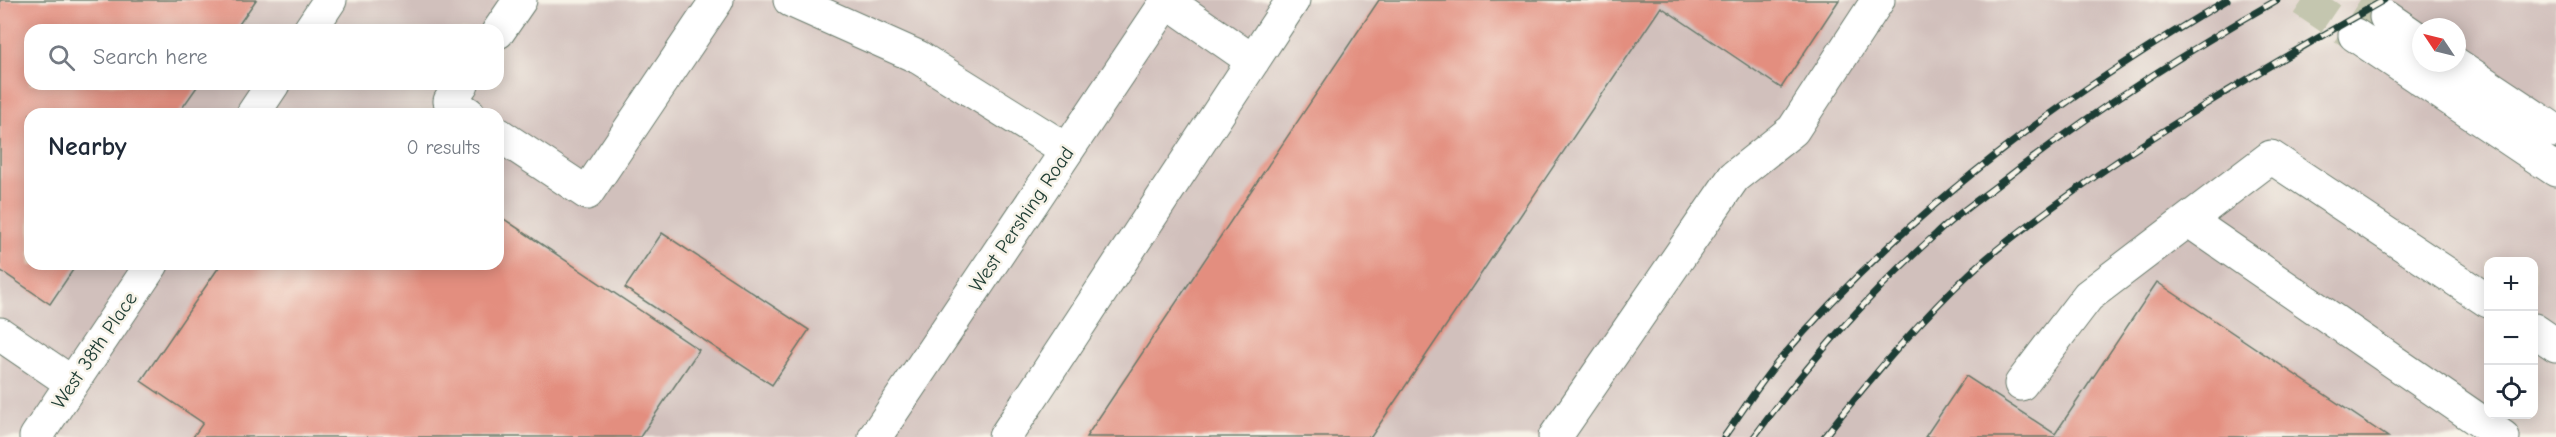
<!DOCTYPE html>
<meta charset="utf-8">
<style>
:root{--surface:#fff;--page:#f6f6f7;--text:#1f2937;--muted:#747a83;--line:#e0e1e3}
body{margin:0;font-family:"Comic Neue",sans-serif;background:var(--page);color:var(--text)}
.controls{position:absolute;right:18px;bottom:18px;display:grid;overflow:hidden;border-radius:12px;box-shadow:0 3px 15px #0003}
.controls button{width:54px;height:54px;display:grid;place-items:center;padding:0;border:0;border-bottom:2px solid var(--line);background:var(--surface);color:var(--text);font:30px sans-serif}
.compass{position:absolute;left:2412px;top:18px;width:54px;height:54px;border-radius:50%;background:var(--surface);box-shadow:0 3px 15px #0003;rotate:305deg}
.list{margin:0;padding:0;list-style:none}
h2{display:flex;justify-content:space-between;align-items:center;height:78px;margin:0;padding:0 24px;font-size:26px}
h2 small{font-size:20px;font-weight:400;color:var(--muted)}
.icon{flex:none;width:33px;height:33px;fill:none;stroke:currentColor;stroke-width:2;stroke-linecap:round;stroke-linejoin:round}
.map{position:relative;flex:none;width:2556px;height:437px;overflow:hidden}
.search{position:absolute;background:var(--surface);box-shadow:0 3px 15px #0003;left:24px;top:24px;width:480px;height:66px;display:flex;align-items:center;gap:15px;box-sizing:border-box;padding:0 21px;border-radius:18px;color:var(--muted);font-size:22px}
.panel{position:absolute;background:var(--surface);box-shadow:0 3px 15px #0003;left:24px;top:108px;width:480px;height:162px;border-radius:18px}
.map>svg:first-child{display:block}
.industrial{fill:#d1c0bc;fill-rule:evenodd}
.building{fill:#e38e7f}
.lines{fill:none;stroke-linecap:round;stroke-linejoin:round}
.major-tunnel{stroke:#c4c6af;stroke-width:33;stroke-dasharray:33 16;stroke-linecap:butt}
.minor-casing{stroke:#67796a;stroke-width:35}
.major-casing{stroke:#67796a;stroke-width:35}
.minor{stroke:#fff;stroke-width:33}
.major{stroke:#fff;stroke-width:33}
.rail-casing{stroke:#1f3d34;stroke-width:7}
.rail{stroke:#f7f3e8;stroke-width:4.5;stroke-dasharray:14;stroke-linecap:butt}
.labels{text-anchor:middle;stroke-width:5;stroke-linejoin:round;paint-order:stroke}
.street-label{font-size:20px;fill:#1f3d34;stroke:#f7f3e8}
</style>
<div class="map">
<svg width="2556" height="437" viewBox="0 0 2556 437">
<rect width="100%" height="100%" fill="#f7f3e8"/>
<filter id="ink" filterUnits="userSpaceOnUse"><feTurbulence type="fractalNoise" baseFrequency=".0167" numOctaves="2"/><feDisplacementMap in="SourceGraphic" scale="12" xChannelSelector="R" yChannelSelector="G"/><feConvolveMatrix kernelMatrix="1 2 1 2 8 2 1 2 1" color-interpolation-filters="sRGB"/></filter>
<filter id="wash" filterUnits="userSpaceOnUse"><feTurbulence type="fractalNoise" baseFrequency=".008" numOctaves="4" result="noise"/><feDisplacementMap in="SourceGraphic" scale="24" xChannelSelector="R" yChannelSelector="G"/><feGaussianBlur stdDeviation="1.35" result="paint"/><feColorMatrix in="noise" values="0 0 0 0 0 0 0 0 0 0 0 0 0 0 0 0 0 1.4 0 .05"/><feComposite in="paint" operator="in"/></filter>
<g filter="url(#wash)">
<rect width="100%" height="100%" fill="#ede8ce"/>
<path class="industrial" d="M0,0H2556V437H0ZM2421,27H2457V63H2421ZM30,30H498V84H30ZM30,114H498V264H30ZM2488,262H2534V414H2488Z"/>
<g id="blocks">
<path class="building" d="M0,0H256L235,30H30V84H199L178,114H30V264H77L50,304L0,270Z
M1379,0H1839L1781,88L1661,7L1371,437H1086Z
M498,215L699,350L640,437H193L203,423L141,381L221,264H498Z
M662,233L809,330L772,385L625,288Z
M2157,282L2388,437H1925L1966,376L2055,434Z"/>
</g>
</g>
<g filter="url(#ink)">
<use href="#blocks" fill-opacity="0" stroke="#67796a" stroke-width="1.5"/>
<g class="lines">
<path class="major-tunnel" d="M2303,0L2355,35
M2360,0L2386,17"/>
<defs>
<path id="minor" d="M790,0L918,57L1067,150
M1167,1L1253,61
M310,30L330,0
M498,32L520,0
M462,84L450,101L469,114
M253,114L273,84
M498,134L587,193L717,0
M2188,220L2503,437
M2534,330L2556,345
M0,334L72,383
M2021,384L2088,296L2271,157L2488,301
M36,437L152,264
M1005,437L1293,0
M1555,437L1734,177L1793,130L1878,0"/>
<path id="major" d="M2386,17L2421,41
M2355,35L2556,170
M2454,63L2556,131
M875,437L1168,0"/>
</defs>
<use href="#minor" class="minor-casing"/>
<use href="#major" class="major-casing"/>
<use href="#minor" class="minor"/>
<use href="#major" class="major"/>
<defs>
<path id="rail" d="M1724,437C1741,413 1758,386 1777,363C1902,215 2060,97 2227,0
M1754,437C1808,363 1868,295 1936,234C1957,214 1981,198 2004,180C2090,113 2182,54 2277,0
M1824,437C1869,380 1916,324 1969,274C2000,245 2037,218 2072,193C2171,121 2278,61 2384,0"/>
</defs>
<use href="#rail" class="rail-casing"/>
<use href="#rail" class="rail"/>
</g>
</g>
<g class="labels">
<g class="street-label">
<text transform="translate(1021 219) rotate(-56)" y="7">West Pershing Road</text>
<text transform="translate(94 350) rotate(-56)" y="7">West 38th Place</text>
</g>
</g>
</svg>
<div class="controls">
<button>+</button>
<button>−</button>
<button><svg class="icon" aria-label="locate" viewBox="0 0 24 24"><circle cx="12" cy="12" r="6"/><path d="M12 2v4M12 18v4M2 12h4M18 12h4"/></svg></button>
</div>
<svg class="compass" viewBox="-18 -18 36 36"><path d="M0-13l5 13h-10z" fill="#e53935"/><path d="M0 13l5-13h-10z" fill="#747a83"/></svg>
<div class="search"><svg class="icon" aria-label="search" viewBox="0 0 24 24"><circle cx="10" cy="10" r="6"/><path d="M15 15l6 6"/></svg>Search here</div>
<section class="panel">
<h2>Nearby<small>0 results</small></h2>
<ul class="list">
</ul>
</section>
</div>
